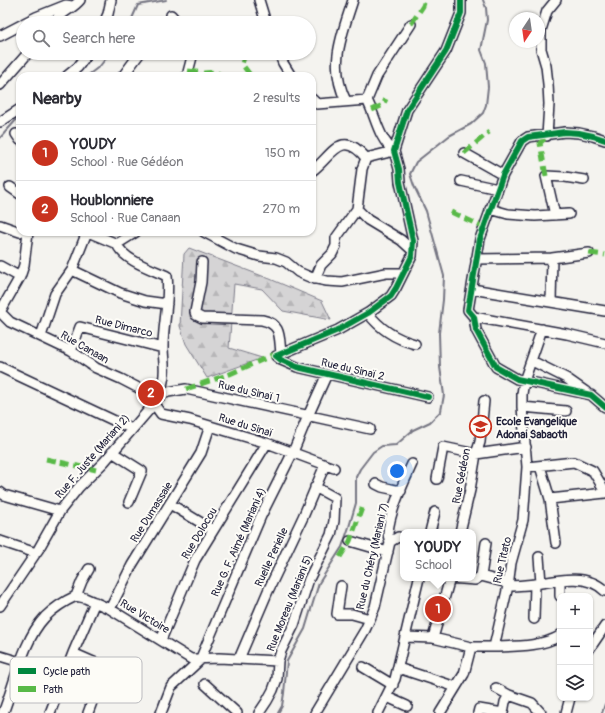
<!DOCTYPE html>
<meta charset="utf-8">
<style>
:root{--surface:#fff;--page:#f7f7f7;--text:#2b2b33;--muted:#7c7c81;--line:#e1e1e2;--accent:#c8321e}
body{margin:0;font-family:Pangolin,sans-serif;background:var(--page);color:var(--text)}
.controls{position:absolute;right:12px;bottom:12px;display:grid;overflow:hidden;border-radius:8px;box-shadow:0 1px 3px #0004}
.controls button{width:36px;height:36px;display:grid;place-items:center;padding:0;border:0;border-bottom:1px solid var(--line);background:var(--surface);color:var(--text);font:20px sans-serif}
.compass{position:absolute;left:509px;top:12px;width:36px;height:36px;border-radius:50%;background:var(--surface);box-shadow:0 1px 3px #0004;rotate:193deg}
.you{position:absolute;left:397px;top:471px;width:14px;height:14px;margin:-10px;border:3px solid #fff;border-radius:50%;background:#1a73e8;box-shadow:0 0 0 6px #1a73e833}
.badge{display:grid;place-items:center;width:26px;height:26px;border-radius:50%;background:var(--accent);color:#fff;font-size:13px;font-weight:700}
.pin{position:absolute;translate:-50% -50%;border:2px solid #fff;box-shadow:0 1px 4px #0006}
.popup{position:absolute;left:400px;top:529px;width:76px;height:52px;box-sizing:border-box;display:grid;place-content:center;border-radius:8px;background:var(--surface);filter:drop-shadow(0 1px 3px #0005);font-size:13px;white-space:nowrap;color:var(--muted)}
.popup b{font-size:15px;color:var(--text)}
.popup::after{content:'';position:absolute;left:50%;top:100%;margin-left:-8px;border:8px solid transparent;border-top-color:var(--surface)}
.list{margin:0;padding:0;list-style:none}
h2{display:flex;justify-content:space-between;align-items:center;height:52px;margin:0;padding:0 16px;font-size:17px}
h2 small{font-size:13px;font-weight:400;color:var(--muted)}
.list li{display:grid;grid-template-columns:26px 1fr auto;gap:12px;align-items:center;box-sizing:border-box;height:56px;padding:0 16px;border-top:1px solid var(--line)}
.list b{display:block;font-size:15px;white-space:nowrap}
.list p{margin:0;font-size:13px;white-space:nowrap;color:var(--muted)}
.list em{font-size:13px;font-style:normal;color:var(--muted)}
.icon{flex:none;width:22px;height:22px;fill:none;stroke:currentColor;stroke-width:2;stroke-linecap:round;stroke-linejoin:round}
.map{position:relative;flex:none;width:605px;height:713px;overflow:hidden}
.search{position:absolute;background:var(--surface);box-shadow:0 1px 3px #0004;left:16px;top:16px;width:300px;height:44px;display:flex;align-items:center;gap:10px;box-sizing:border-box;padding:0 14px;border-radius:22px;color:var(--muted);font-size:15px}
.panel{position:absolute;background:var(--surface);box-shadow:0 1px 3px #0004;left:16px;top:72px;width:300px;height:164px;border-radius:12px}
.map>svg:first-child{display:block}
.forest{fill:url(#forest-firs);stroke:#7c7b88}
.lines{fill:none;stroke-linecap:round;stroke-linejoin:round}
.stream{stroke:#757582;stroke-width:2}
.minor-casing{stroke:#22223b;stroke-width:12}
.minor{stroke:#fdfcf7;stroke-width:9}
.quiet{stroke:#58b947;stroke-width:5;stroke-dasharray:10 5;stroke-linecap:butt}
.cycleway-casing{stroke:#fdfcf7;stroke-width:8}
.cycleway{stroke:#00873e;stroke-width:6}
.labels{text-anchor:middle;stroke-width:4;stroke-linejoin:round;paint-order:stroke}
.street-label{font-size:11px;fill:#22223b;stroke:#fdfcf7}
.poi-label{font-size:11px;font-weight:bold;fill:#22223b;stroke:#fdfcf7;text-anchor:start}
.key{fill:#fdfcf7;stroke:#bbbbbf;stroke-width:1}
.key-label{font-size:11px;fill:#22223b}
</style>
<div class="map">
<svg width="605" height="713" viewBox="0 0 605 713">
<defs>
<pattern id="forest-firs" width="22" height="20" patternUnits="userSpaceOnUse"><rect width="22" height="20" fill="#d5d4d5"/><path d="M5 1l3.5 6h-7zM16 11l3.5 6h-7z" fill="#b7b6b8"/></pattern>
</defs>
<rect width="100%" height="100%" fill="#f4f3ef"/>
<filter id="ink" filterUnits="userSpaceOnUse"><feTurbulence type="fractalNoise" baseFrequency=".025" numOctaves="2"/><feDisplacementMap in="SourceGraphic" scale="8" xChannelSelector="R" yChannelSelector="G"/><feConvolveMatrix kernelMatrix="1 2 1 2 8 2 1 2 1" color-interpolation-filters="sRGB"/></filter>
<g filter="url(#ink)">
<path class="forest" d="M189,248L270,279L322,301L331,320L283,311L262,289L234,284L229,348L262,358L207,378L186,344L180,326L184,254Z"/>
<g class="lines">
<path class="stream" d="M130,23L138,5L166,0
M87,76L100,66L110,53
M0,138L17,119L20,118
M278,713L282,706L284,693L287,661L305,629L319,583L342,547L349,527L356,503V477L360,469L373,452L382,446L396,445L413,430L430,422L441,411L444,395L440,367L439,333L443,300L444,276L426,211L414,186L410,174L416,162L449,136L471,124L483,113L486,105L488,87L486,63L481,50L487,20L486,8L483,0
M602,713L605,704"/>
<defs>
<path id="minor" d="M259,0L266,23
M171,15L178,23
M24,23L36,17L66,5L72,6
M53,23C61,12 73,9 80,0
M104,23L108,14L111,0
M0,36L23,24
M279,53L283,63L291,76
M67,76L78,67L88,53
M123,76L140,53
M187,76L193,53
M0,85L28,53
M312,99L317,104L367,100
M346,101C328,65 342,35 353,0
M0,122L20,109
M16,134L20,140
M547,136L549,104L548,84L546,66L541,49V30L547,11L556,0
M605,140L593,136L579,133L565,132L528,137L522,141L503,175L480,239L468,310L474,317L476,330L496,367L517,379L591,395L605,407
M394,151C378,138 376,117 367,100L377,76L411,24
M464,153L503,175
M366,158L394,151
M312,171C332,156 341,128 366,158
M461,181L498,189
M10,187L20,194
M357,209L368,220L401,240L412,250
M490,209L508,214L535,216L569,214
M555,215L546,176L565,177L584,180
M0,225L20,232
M88,232L117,244L136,232
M204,232L236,249L259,256L276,258L286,262L298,272L312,278L327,281L342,282L386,273H403
M476,259L552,258
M202,262L201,282L195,312L196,315L202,318L262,320C282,324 279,337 281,354
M0,266L20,277
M72,270L87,232
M315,279L321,265L332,254L336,246V238L357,209L362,169L366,158
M472,289L605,311
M551,302L552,258L589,253
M0,312L10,322L71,351L96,368L121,379L150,394L154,404L161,414L190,420L267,443L334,468
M0,312L20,277L24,265L28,232
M368,313C380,329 396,339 415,344
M474,317L567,334L605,343
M41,336L55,294L72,270L120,293L145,301L167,304
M71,351L80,327L163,348
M532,361L566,378L586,392
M0,367L132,429
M158,397L168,392L186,389L370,429
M428,397L297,367L281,360L276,356L338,330L368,313L391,296L396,288L412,256L413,241L400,182L399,169L394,151L407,110L446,51L461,13V0
M522,407L566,411
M112,452L142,471L129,502
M540,466L550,499
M527,467L574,462L593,471L605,491
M437,479L443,447L476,454L526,447
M376,484L382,487L401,491
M0,492L4,495L60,511
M170,504L213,530
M430,532L435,512
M460,532L470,490L476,454L480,442L484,401
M0,541L36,553
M350,541L388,552
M390,542L398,537L403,538
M556,543L550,499L605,493
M539,557L541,583
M481,576L486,543
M450,578L475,580L481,576L504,582L508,586C517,586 527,585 536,584C558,580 587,573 605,591
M560,581V596
M341,586L337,614H352L370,619
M76,596L85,598L110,609L191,659L219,658L278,661
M76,596L82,581L89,569
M0,606L38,550L60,511L79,487L104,462L154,404C158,397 162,390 163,381C166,370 163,359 163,347C163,324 170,299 167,276C151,269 123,260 117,244
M110,609L132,565L201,453L210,426
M534,619L535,584
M405,637L433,638L471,647
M433,638L450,578
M161,640L195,560L267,443
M494,647C517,646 540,647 560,636V635
M590,648L605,626
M73,653L105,667L88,713
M0,656L20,662
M239,659L268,591L303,517L325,465
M363,667L393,685
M398,668L456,687
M205,684L237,713
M496,688L509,695
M387,697L407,706
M3,713C15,683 23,640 45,617C54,608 65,601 76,596
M50,713L73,653L95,602
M161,713L171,687L200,660L261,516L293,452L308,416L327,374
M259,713L267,701L273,690L277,679L278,661L281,651L294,625L309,579L331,535L334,521L335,498L315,487
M315,713L365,630L370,619L375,607L390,542C389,539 388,536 388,533C389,513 404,482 412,464
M378,713L395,679L419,578
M440,713L464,674L471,647H494L508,586L511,563L523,520L527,467L522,407V394L524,381L542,329
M478,713L479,709L503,713L505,702L509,695L532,703L541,713
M566,713L570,698"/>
</defs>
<use href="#minor" class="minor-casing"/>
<use href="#minor" class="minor"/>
<path class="quiet" d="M411,24L423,6L425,0
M243,53L244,57L242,64L251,76
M188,71L204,73L215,72L218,73L220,76
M372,110L383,105L386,99
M464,153L489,132
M546,176L540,143L547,136
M451,212L483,227
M589,253L605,255
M186,389L230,374L273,355L276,356
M46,459L96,470
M340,557L350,541L362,508"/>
<defs>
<path id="cycleway" d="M605,140L593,136L579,133L565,132L528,137L522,141L503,175L480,239L468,310L474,317L476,330L496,367L517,379L591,395L605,407
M428,397L297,367L281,360L276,356L338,330L368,313L391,296L396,288L412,256L413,241L400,182L399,169L394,151L407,110L446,51L461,13V0"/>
</defs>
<use href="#cycleway" class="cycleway-casing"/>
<use href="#cycleway" class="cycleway"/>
</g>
</g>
<defs>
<symbol id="school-ring" viewBox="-11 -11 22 22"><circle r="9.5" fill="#fdfcf7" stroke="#c8321e" stroke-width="1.5"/><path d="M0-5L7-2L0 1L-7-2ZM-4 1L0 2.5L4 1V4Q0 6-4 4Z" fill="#c8321e"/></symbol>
</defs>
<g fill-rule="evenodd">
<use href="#school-ring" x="468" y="414" width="25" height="25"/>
</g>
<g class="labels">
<g class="street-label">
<text transform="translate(124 326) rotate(14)" y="4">Rue Dimarco</text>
<text transform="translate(85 347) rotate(30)" y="4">Rue Canaan</text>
<text transform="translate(353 369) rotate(13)" y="4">Rue du Sinaï 2</text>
<text transform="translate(249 391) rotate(13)" y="4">Rue du Sinaï 1</text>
<text transform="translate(246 425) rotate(17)" y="4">Rue du Sinaï</text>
<text transform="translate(92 456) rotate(-49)" y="4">Rue F. Juste (Mariani 2)</text>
<text transform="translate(461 476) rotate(-79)" y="4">Rue Gédéon</text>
<text transform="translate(151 512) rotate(-58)" y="4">Rue Dumassaie</text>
<text transform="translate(199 533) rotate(-59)" y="4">Rue Dolocou</text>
<text transform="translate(238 542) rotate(-66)" y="4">Rue G. F. Aimé (Mariani 4)</text>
<text transform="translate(372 556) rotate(-77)" y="4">Rue du Chéry (Mariani 7)</text>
<text transform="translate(271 557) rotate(-65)" y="4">Ruelle Perielle</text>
<text transform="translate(502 560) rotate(-77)" y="4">Rue Titato</text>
<text transform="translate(289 603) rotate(-68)" y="4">Rue Moreau (Mariani 5)</text>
<text transform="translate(145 616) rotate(31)" y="4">Rue Victoire</text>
</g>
<g class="poi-label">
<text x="496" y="425">Ecole Evangelique<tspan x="496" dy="13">Adonai Sabaoth</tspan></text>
</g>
</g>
<rect x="10" y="657" width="132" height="46" rx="6" class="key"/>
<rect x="18" y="668" width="18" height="6" fill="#00873e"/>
<rect x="18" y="686" width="18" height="6" fill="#58b947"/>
<g class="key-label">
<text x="43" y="675">Cycle path</text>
<text x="43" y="693">Path</text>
</g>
</svg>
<div class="controls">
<button>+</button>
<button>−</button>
<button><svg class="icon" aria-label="layers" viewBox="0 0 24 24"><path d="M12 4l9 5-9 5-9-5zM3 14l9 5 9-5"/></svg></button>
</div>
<svg class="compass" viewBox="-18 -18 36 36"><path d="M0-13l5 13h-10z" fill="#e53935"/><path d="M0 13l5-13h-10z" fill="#7c7c81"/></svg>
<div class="you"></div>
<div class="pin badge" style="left:438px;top:609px">1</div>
<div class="popup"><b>YOUDY</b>School</div>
<div class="pin badge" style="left:151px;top:393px">2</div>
<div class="search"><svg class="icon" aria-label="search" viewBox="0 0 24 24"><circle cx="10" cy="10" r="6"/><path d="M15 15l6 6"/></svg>Search here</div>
<section class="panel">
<h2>Nearby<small>2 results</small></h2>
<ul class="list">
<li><span class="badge">1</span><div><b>YOUDY</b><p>School · Rue Gédéon</p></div><em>150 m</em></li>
<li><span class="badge">2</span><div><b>Houblonniere</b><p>School · Rue Canaan</p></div><em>270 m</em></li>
</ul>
</section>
</div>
